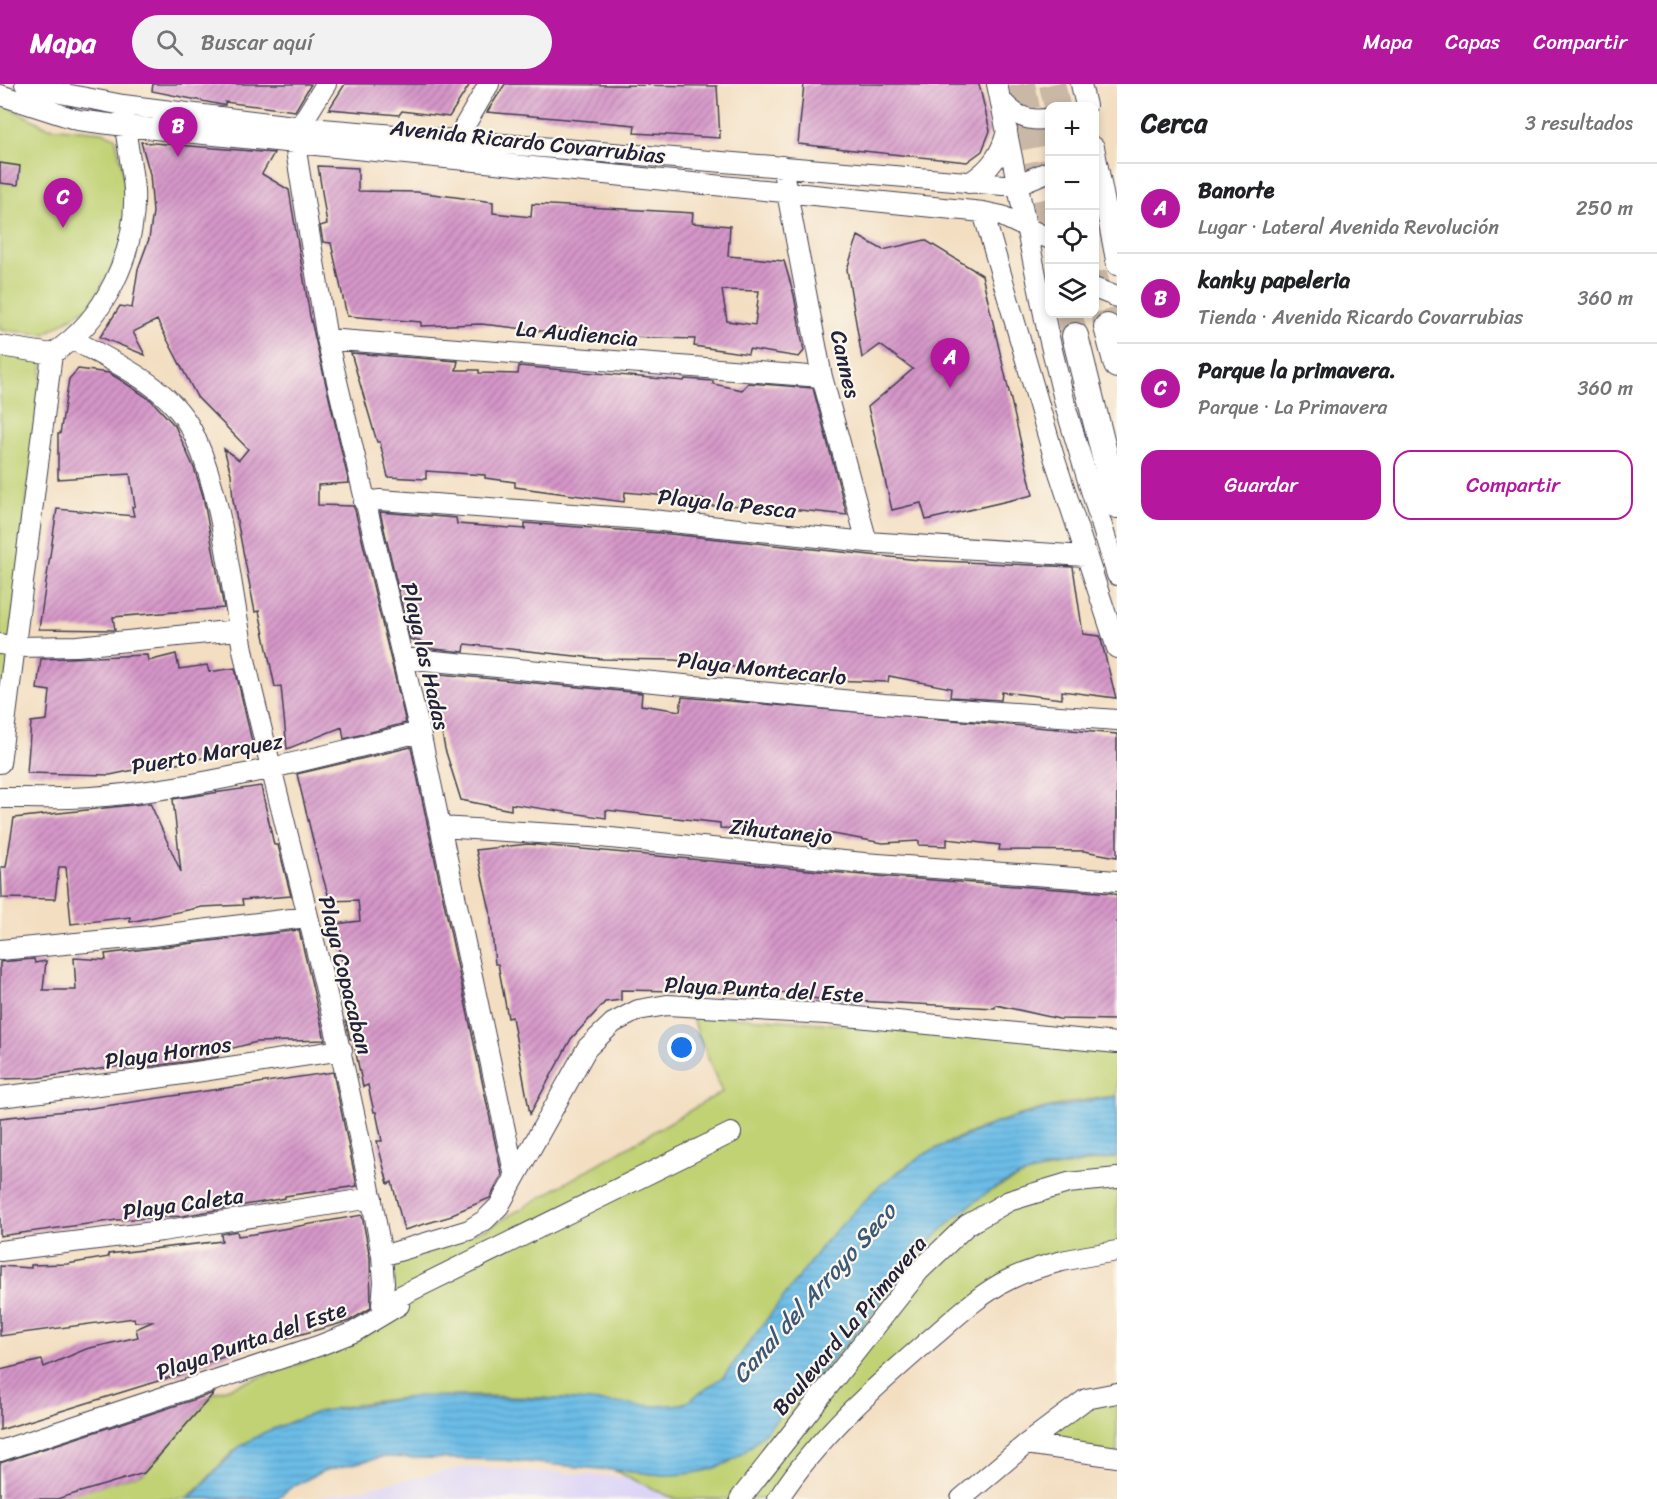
<!DOCTYPE html>
<html lang="es">
<meta charset="utf-8">
<style>
:root{--surface:#fff;--page:#f2f2f2;--text:#202124;--muted:#757577;--line:#e0e0e0;--accent:#b5179e}
body{margin:0;font-family:Sriracha,sans-serif;background:var(--page);color:var(--text)}
.controls{position:absolute;right:18px;top:18px;display:grid;overflow:hidden;border-radius:12px;box-shadow:0 3px 9px #0003}
.controls button{width:54px;height:54px;display:grid;place-items:center;padding:0;border:0;border-bottom:2px solid var(--line);background:var(--surface);color:var(--text);font:30px sans-serif}
.you{position:absolute;left:682px;top:964px;width:21px;height:21px;margin:-15px;border:4px solid #fff;border-radius:50%;background:#1a73e8;box-shadow:0 0 0 9px #1a73e833}
.badge{display:grid;place-items:center;width:39px;height:39px;border-radius:50%;background:var(--accent);color:#fff;font-size:20px;font-weight:700}
.pin{position:absolute;translate:-50% -50px;filter:drop-shadow(0 2px 3px #0008)}
.pin::after{content:'';position:absolute;top:32px;width:21px;height:18px;background:inherit;clip-path:polygon(0 0,100% 0,50% 100%)}
.list{margin:0;padding:0;list-style:none}
h2{display:flex;justify-content:space-between;align-items:center;height:78px;margin:0;padding:0 24px;font-size:26px}
h2 small{font-size:20px;font-weight:400;color:var(--muted)}
.list li{display:grid;grid-template-columns:39px 1fr auto;gap:18px;align-items:center;box-sizing:border-box;height:90px;padding:0 24px;border-top:2px solid var(--line)}
.list b{display:block;font-size:22px;white-space:nowrap}
.list p{margin:0;font-size:20px;white-space:nowrap;color:var(--muted)}
.list em{font-size:20px;font-style:normal;color:var(--muted)}
.actions{display:flex;gap:12px;padding:18px 24px}
.actions a{flex:1;padding:14px 0;border:2px solid var(--accent);border-radius:18px;text-align:center;font-size:21px;color:var(--accent)}
.actions .main{background:var(--accent);color:#fff}
.icon{flex:none;width:33px;height:33px;fill:none;stroke:currentColor;stroke-width:2;stroke-linecap:round;stroke-linejoin:round}
.map{position:relative;flex:none;width:1117px;height:1415px;overflow:hidden}
header{display:flex;align-items:center;gap:36px;box-sizing:border-box;height:84px;padding:0 30px;background:var(--accent);color:#fff}
header strong{font-size:28px}
nav{display:flex;gap:33px;margin-inline-start:auto;font-size:21px}
.search{width:420px;height:54px;background:var(--page);display:flex;align-items:center;gap:15px;box-sizing:border-box;padding:0 21px;border-radius:33px;color:var(--muted);font-size:22px}
main{display:flex}
aside{flex:1;background:var(--surface)}
.map>svg:first-child{display:block}
.built{fill:#ddd5f6}
.park{fill:#c1d274;stroke:#727a58;stroke-width:1.5}
.water{fill:url(#water-rules);stroke:#466f90;stroke-width:1.5}
.building{fill:url(#building-hatch);fill-rule:evenodd}
.lines{fill:none;stroke-linecap:round;stroke-linejoin:round}
.major-tunnel{stroke:#c9b8a6;stroke-width:26;stroke-dasharray:26 13;stroke-linecap:butt}
.minor-casing{stroke:#413e4f;stroke-width:22}
.major-casing{stroke:#413e4f;stroke-width:28}
.minor{stroke:#fff;stroke-width:20}
.major{stroke:#fff;stroke-width:26}
.labels{text-anchor:middle;stroke-width:4.5;stroke-linejoin:round;paint-order:stroke}
.street-label{font-size:22px;fill:#22223b;stroke:#fbf7ec}
.water-label{font-size:24px;font-style:italic;fill:#3c5877;stroke:#fbf7ec}
</style>
<header>
<strong>Mapa</strong>
<div class="search"><svg class="icon" aria-label="search" viewBox="0 0 24 24"><circle cx="10" cy="10" r="6"/><path d="M15 15l6 6"/></svg>Buscar aquí</div>
<nav><a>Mapa</a><a>Capas</a><a>Compartir</a></nav>
</header>
<main>
<div class="map">
<svg width="1117" height="1415" viewBox="0 0 1117 1415">
<defs>
<pattern id="water-rules" width="6" height="5" patternUnits="userSpaceOnUse" patternTransform="scale(1.5)"><rect width="6" height="5" fill="#6bbce6"/><path d="M0 2.5h6" fill="none" stroke="#5ca1c6"/></pattern>
<pattern id="building-hatch" width="6" height="6" patternUnits="userSpaceOnUse" patternTransform="scale(1.5)"><rect width="6" height="6" fill="#d596c8"/><path d="M-1 1l2-2M0 6l6-6M5 7l2-2" fill="none" stroke="#ac7aa4"/></pattern>
</defs>
<rect width="100%" height="100%" fill="#fbf7ec"/>
<filter id="ink" filterUnits="userSpaceOnUse"><feTurbulence type="fractalNoise" baseFrequency=".0167" numOctaves="2"/><feDisplacementMap in="SourceGraphic" scale="12" xChannelSelector="R" yChannelSelector="G"/><feConvolveMatrix kernelMatrix="1 2 1 2 8 2 1 2 1" color-interpolation-filters="sRGB"/></filter>
<filter id="wash" filterUnits="userSpaceOnUse"><feTurbulence type="fractalNoise" baseFrequency=".008" numOctaves="4" result="noise"/><feDisplacementMap in="SourceGraphic" scale="24" xChannelSelector="R" yChannelSelector="G"/><feGaussianBlur stdDeviation="1.35" result="paint"/><feColorMatrix in="noise" values="0 0 0 0 0 0 0 0 0 0 0 0 0 0 0 0 0 1.4 0 .05"/><feComposite in="paint" operator="in"/></filter>
<g filter="url(#wash)">
<rect width="100%" height="100%" fill="#f3dec1"/>
<path class="built" d="M465,1383L659,1395L693,1415H314Z"/>
<path class="park" d="M0,19L47,43L102,48L115,53L122,81L127,125L123,164L90,222L45,250L0,246Z
M0,268L43,276L0,651Z
M690,930L1117,960V1012C1040,1019 934,1052 877,1105C868,1113 860,1124 851,1133C842,1142 832,1150 824,1159C809,1179 795,1201 780,1221C754,1256 728,1300 687,1318C661,1329 592,1317 562,1315C456,1310 339,1304 244,1360C221,1373 207,1401 185,1415H54L144,1389L214,1309L331,1269L375,1246L393,1205L388,1176L488,1144L722,1008Z
M1117,1073V1167L1006,1197L878,1300L778,1415H675L613,1386L664,1391L789,1321L834,1274L876,1224L898,1192L940,1144L988,1108L1027,1089Z
M1117,1309V1373L1026,1360Z"/>
<path class="water" d="M1117,1012V1073C1072,1080 1025,1083 987,1109C941,1140 910,1179 877,1223C850,1258 820,1289 789,1321C772,1340 757,1361 734,1375C713,1388 688,1391 664,1391L504,1376L382,1373L323,1387L292,1403L276,1415H185L195,1409L240,1362L265,1348L317,1328L418,1312L561,1315L655,1322L684,1320L724,1292L825,1158L878,1103L924,1070L996,1039L1042,1026Z"/>
<g id="blocks">
<path class="building" d="M153,0H311L295,27L225,18V21H222L152,7Z
M345,0H470L449,33L402,27L399,31L329,25Z
M505,0L717,2L720,54L634,49L635,41L487,28Z
M804,0H979L990,47L982,67L967,78L798,60Z
M141,58L274,69L262,90L289,106L310,232L349,399L318,401V421L353,422L355,426L406,639L344,655L342,643L287,665L281,602L275,603L259,527L255,528L233,416L231,390L224,365L239,376L248,365L197,313L157,236L133,248L145,271L100,253L120,222L132,224L138,185L149,155L153,128L150,90Z
M0,79L20,82L18,101L0,99Z
M318,82L358,84V107L417,108L493,118V129L531,133L532,120L623,125L693,129L692,139L730,142L728,172L784,177L794,211L804,267L799,273L749,265L748,270L694,262L695,255L586,252V248L552,244L551,248L481,240L421,242V238L347,232L331,159L323,158L320,142L327,140ZM722,206L759,207L755,241L727,237Z
M858,152L883,166L925,156L982,191L1033,411L926,436L921,419L892,426L868,323L913,285L880,261L862,274L847,185Z
M351,269L458,277L456,286H479V289L518,290L519,282L684,297L685,295L713,297V300L742,306L748,299L813,304L847,431L771,423V421L710,422V416L625,408L624,418L515,403V398L485,394V391L426,387V395L388,393L380,358H377Z
M78,285L109,289L119,295L151,316L175,342L194,384L203,412L224,524L113,533L115,546L39,545L57,425L134,432L132,423L135,422L130,390L58,395V350H60L69,295Z
M380,428L456,434L457,440L525,445V439L660,449L919,476L1073,483L1083,550L1100,552L1116,614L1062,607V615L1002,608L1001,616L950,613L951,604L889,592L888,598L827,596L801,588L751,579V585L674,576L603,575L465,560L464,568L425,564L423,558L410,555Z
M176,570L179,585L207,581L209,588L235,584L253,662L168,682V679L110,691L27,689L31,638L47,636L50,607L37,605L41,575L147,571L148,577Z
M430,589L642,609L641,621L680,627L682,613L1117,650V773L1084,767L999,766L1000,761L947,755V762L919,761V757L883,759L833,750L720,744V739L606,726V734L511,720V726L461,716L445,665Z
M411,663L502,1091L490,1114L452,1130V1132L404,1146L392,1098L388,1100L377,1057H382L376,1028H374L368,1001L363,1003L353,955H350L346,937L357,933L345,891L335,840L360,837L358,816L330,817L318,777L297,690Z
M261,702L274,761H278L291,812L242,816L243,821L202,823L130,838V833L71,840L66,783H59L55,815L2,814L1,783H6L14,734L150,719L181,788L173,715Z
M528,760L863,791L1112,809L1117,811V936L1059,935L996,921L995,924L858,917V920L804,913V909L621,906V916L605,918L571,955L530,1030L512,933L508,934L498,880H495L490,826L476,766Z
M299,846L325,956L257,958L217,968L218,973L154,982L120,985V982L38,994L0,995V878L34,875L35,879L46,877L43,906H76L74,874L106,876L105,870Z
M333,988L357,1102L285,1112V1114L182,1132L117,1136L0,1152V1034L85,1025Z
M362,1131L370,1174L371,1224L349,1237L251,1264L196,1282L197,1285L0,1346V1286L42,1276L44,1283L86,1265L138,1253L136,1245L154,1237L135,1238L134,1234L0,1252V1182L31,1184V1181L67,1180L109,1173L108,1170L222,1157L221,1150L237,1147L238,1152L254,1150Z
M214,1309L144,1389L57,1415H0V1379Z"/>
</g>
</g>
<g filter="url(#ink)">
<use href="#blocks" fill-opacity="0" stroke="#413e4f" stroke-width="1.5"/>
<g class="lines">
<path class="major-tunnel" d="M1022,0L1050,139
M1052,0L1057,22
M1094,189L1107,243
M1069,230L1075,252"/>
<defs>
<path id="minor" d="M25,0L39,5L123,21L310,44L1003,101L1018,100L1050,87
M326,0L300,42L295,60L309,148L327,255L420,648L515,1093
M997,0L1047,245L1067,328L1117,491
M1081,0L1086,22
M0,11L78,36L125,42L983,128L1002,132L1050,155
M1000,14C1012,31 1029,39 1050,34
M1094,63L1117,181
M451,65L489,0
M782,82L822,293L867,458
M969,99C990,86 1002,70 1007,46
M983,128L1054,373L1117,564
M1094,204L1117,213
M72,255C118,281 173,303 195,353C227,424 230,513 248,589C294,782 348,975 382,1172L384,1198L382,1221L731,1049
M327,255L822,293
M0,262L52,270C105,236 137,168 134,106C132,81 126,57 124,32
M364,418L380,416L642,435L867,458L1085,472
M0,560L16,563L77,562L238,546
M403,574L884,620L1117,636
M0,679L52,270
M0,714C30,714 61,715 92,713C203,705 313,674 420,648
M440,743L590,752L864,779L1117,797
M0,866L152,852L307,833
M0,1013L156,994L342,966
M0,1167L162,1147L372,1114
M382,1172L469,1146L485,1136L499,1122L587,964L613,939L638,926L667,921L827,930L1117,959
M1026,1360L1117,1373
M0,1367L318,1262L354,1248L399,1221
M740,1415L919,1187L967,1141L1009,1117L1068,1099L1117,1094
M778,1415C819,1351 878,1300 935,1251C957,1232 981,1209 1008,1196C1042,1179 1079,1173 1117,1167
M961,1415L1026,1360L1086,1315L1117,1309"/>
<path id="major" d="M1107,243L1117,281
M1075,252L1117,421"/>
</defs>
<use href="#minor" class="minor-casing"/>
<use href="#major" class="major-casing"/>
<use href="#minor" class="minor"/>
<use href="#major" class="major"/>
</g>
</g>
<g class="labels">
<g class="street-label">
<text transform="translate(528 57) rotate(6)" y="8">Avenida Ricardo Covarrubias</text>
<text transform="translate(577 249) rotate(5)" y="8">La Audiencia</text>
<text transform="translate(846 280) rotate(77)" y="8">Cannes</text>
<text transform="translate(727 419) rotate(6)" y="8">Playa la Pesca</text>
<text transform="translate(426 572) rotate(77)" y="8">Playa las Hadas</text>
<text transform="translate(762 584) rotate(6)" y="8">Playa Montecarlo</text>
<text transform="translate(207 669) rotate(-10)" y="8">Puerto Marquez</text>
<text transform="translate(781 747) rotate(6)" y="8">Zihutanejo</text>
<text transform="translate(346 891) rotate(76)" y="8">Playa Copacaban</text>
<text transform="translate(764 905) rotate(3)" y="8">Playa Punta del Este</text>
<text transform="translate(168 968) rotate(-8)" y="8">Playa Hornos</text>
<text transform="translate(183 1119) rotate(-8)" y="8">Playa Caleta</text>
<text transform="translate(849 1241) rotate(-50)" y="8">Boulevard La Primavera</text>
<text transform="translate(251 1256) rotate(-19)" y="8">Playa Punta del Este</text>
</g>
<g class="water-label">
<text transform="translate(814 1209) rotate(-48)" y="8">Canal del Arroyo Seco</text>
</g>
</g>
</svg>
<div class="controls">
<button>+</button>
<button>−</button>
<button><svg class="icon" aria-label="locate" viewBox="0 0 24 24"><circle cx="12" cy="12" r="6"/><path d="M12 2v4M12 18v4M2 12h4M18 12h4"/></svg></button>
<button><svg class="icon" aria-label="layers" viewBox="0 0 24 24"><path d="M12 4l9 5-9 5-9-5zM3 14l9 5 9-5"/></svg></button>
</div>
<div class="you"></div>
<div class="pin badge" style="left:950px;top:304px">A</div>
<div class="pin badge" style="left:178px;top:73px">B</div>
<div class="pin badge" style="left:63px;top:144px">C</div>
</div>
<aside>
<h2>Cerca<small>3 resultados</small></h2>
<ul class="list">
<li><span class="badge">A</span><div><b>Banorte</b><p>Lugar · Lateral Avenida Revolución</p></div><em>250 m</em></li>
<li><span class="badge">B</span><div><b>kanky papeleria</b><p>Tienda · Avenida Ricardo Covarrubias</p></div><em>360 m</em></li>
<li><span class="badge">C</span><div><b>Parque la primavera.</b><p>Parque · La Primavera</p></div><em>360 m</em></li>
</ul>
<div class="actions"><a class="main">Guardar</a><a>Compartir</a></div>
</aside>
</main>
